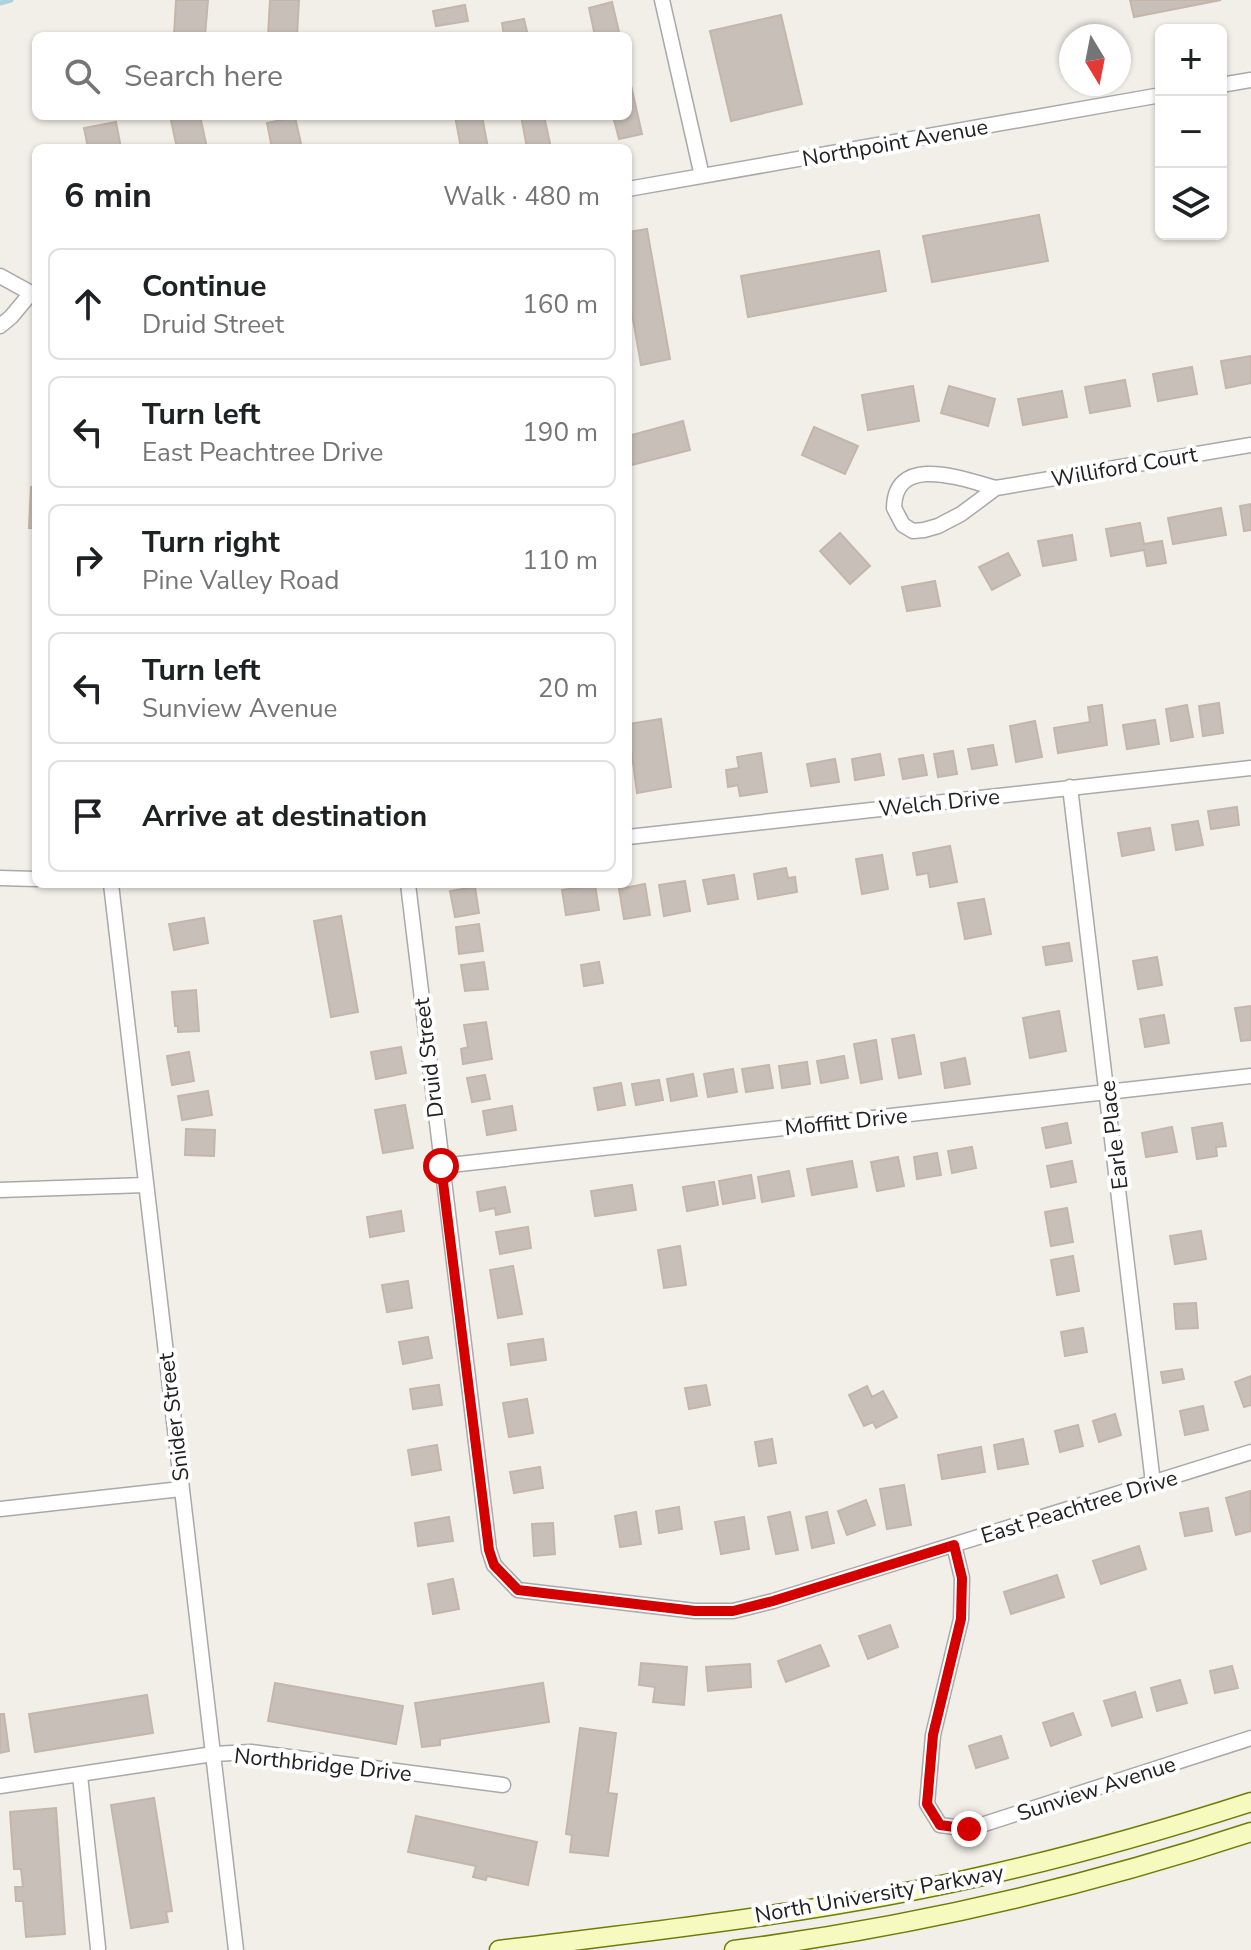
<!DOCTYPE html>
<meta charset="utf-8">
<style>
:root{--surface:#fff;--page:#f6f6f6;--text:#202124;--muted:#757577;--line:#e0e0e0}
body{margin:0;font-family:"Nunito Sans",sans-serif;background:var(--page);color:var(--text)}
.controls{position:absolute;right:24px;top:24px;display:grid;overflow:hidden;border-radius:12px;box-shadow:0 2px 6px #0004}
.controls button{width:72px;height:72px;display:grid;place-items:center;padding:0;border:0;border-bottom:2px solid var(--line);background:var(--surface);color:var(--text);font:40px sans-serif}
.compass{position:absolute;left:1059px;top:24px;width:72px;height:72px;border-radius:50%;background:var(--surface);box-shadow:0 2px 6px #0004;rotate:170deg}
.stop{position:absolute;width:24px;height:24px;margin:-18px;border:6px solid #d40000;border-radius:50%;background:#fff}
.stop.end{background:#d40000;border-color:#fff;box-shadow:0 2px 8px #0008}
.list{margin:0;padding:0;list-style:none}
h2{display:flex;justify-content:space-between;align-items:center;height:104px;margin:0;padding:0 32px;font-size:34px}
h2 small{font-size:26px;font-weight:400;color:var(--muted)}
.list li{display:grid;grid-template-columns:52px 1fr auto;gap:24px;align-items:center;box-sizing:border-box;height:112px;margin:0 16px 16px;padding:0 16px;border:2px solid var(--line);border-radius:12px}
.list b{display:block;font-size:30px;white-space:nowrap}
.list p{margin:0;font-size:26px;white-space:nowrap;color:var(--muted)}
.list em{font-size:26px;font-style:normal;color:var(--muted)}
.icon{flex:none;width:44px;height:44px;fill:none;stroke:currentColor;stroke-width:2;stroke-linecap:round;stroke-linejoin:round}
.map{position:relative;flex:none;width:1251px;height:1950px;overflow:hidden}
.search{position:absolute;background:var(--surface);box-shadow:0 2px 6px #0004;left:32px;top:32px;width:600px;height:88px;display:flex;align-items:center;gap:20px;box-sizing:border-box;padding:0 28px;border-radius:12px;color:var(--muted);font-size:30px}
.panel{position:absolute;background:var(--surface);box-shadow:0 2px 6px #0004;left:32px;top:144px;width:600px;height:744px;border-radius:12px}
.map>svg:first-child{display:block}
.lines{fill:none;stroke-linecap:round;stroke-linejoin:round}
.stream{stroke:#aad3df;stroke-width:5}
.building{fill:#c7bfb8;stroke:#c4b6ab;stroke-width:2}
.minor-casing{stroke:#a9a9a9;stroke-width:17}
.secondary-casing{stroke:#707d05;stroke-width:21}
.minor{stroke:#fff;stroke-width:14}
.secondary{stroke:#f7fabf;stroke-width:18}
.route{stroke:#d40000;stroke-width:10}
.labels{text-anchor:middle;stroke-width:8;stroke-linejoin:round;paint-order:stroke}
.street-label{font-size:22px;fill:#222;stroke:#fff}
</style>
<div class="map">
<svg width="1251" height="1950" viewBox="0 0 1251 1950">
<rect width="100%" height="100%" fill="#f2efe9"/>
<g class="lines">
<path class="stream" d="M0,3L11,0"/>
</g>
<path class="building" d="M176,0H208L205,36H174Z
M270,0H299L297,36H268Z
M1130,0H1221L1134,17Z
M612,2L620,36H595L589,8Z
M465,5L468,21L436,26L433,11Z
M781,15L802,104L731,121L710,31Z
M524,19L528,36H504L502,23Z
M628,72L642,134L619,139L613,116H628Z
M170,116H200L207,148H177Z
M455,116H482L488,148H461Z
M521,116H544L551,148H527Z
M295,117L302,148H272L267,123Z
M116,122L121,148H88L84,128Z
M1039,215L1048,261L932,282L923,236Z
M647,229L670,359L641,365L628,291V232Z
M879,251L886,291L748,317L741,276Z
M1251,356V383L1226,388L1221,361Z
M1192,367L1197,394L1158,401L1153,374Z
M1125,380L1130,406L1090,413L1085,387Z
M913,386L919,421L868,430L862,395Z
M949,386L995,399L988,426L941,413Z
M1062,391L1067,417L1023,425L1018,399Z
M683,421L690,450L628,466V436Z
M814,427L858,446L845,474L802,455Z
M31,487H36V528H29Z
M1251,504V530L1244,531L1240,506Z
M1221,508L1226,535L1173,544L1168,518Z
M1140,523L1144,544L1162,541L1166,563L1147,566L1144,550L1111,556L1106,529Z
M840,533L870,566L850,584L820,551Z
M1072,535L1076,560L1043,566L1038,541Z
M1008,553L1020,575L992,590L979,567Z
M935,581L940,606L907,611L902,587Z
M1219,703L1223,733L1203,736L1199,706Z
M1102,705L1107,745L1058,753L1054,728L1090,722L1088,707Z
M1187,705L1193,737L1171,741L1166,709Z
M661,719L671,787L637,793L628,724Z
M1155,720L1159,744L1127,749L1123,725Z
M1035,721L1042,757L1016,762L1010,726Z
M993,745L997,765L972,769L968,749Z
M953,751L957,774L938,777L934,754Z
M761,753L767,792L740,796L738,785L728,787L726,770L739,768L737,757Z
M880,754L884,775L855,780L852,759Z
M923,755L927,775L903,779L899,759Z
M835,759L839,782L811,786L807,764Z
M1237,807L1239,825L1211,829L1208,811Z
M1198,821L1203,845L1176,850L1172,825Z
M1150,828L1154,850L1122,856L1118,833Z
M950,846L957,882L930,887L928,873L917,875L913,853Z
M882,855L888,889L862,894L856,859Z
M786,868L788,878L795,877L797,892L758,899L754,874Z
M734,875L738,899L708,904L703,880Z
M685,881L690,911L664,916L659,885Z
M645,884L650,915L624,919L619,889Z
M595,885L599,910L566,915L562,890Z
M475,887L479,913L455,917L450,891Z
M984,899L991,934L965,939L958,903Z
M341,916L358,1012L331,1017L314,921Z
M204,918L208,943L174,950L169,924Z
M479,924L483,951L459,954L456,927Z
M1069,943L1072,961L1046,965L1043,947Z
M1157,957L1162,985L1138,989L1133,961Z
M484,962L488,989L465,991L461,965Z
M599,962L603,983L584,986L581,965Z
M196,990L199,1031L178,1032V1026H175L172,992Z
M1251,1006V1040L1241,1041L1235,1008Z
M1059,1011L1066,1051L1030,1058L1023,1018Z
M1164,1015L1169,1043L1145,1047L1140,1019Z
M486,1022L492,1059L463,1064L461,1049L468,1047L464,1025Z
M914,1035L921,1074L899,1078L892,1039Z
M876,1040L882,1079L861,1083L854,1044Z
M401,1047L406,1073L376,1079L371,1052Z
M189,1052L194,1081L172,1085L167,1056Z
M844,1056L848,1078L821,1083L817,1061Z
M965,1058L970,1084L945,1088L941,1063Z
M807,1062L810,1084L782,1088L779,1066Z
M769,1065L773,1088L746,1092L742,1069Z
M733,1069L737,1092L708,1097L704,1074Z
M693,1074L697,1096L671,1101L667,1079Z
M485,1075L490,1099L472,1102L467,1078Z
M659,1080L663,1100L636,1105L632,1084Z
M621,1083L625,1105L598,1110L594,1088Z
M208,1091L212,1115L182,1120L178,1096Z
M405,1105L413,1148L383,1153L375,1110Z
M512,1106L516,1130L487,1135L483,1111Z
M1067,1123L1071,1143L1046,1148L1042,1128Z
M1222,1123L1226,1146L1216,1147L1217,1156L1197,1159L1192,1128Z
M1172,1127L1177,1152L1146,1157L1142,1133Z
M186,1129L215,1130L214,1156L185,1155Z
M972,1147L976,1168L952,1173L948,1151Z
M937,1153L941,1175L917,1179L914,1157Z
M898,1157L904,1186L877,1191L871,1162Z
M852,1161L857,1187L812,1195L807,1169Z
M1072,1161L1076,1182L1051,1187L1047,1166Z
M789,1171L794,1196L762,1202L758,1177Z
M751,1175L755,1198L723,1204L719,1181Z
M714,1182L718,1205L687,1211L683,1187Z
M632,1185L636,1210L595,1216L591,1191Z
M505,1187L510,1212L496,1215L495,1208L480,1211L477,1192Z
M1067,1208L1073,1242L1051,1246L1045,1212Z
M401,1211L404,1231L370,1237L367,1217Z
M528,1227L531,1248L500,1254L496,1232Z
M1201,1231L1206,1259L1175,1264L1170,1236Z
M680,1246L686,1285L664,1288L658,1250Z
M1073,1256L1079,1291L1057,1295L1051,1260Z
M513,1266L522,1314L498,1318L490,1270Z
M408,1281L412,1308L387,1312L382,1285Z
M1196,1303L1198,1328L1176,1329L1174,1304Z
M1083,1328L1087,1352L1065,1356L1061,1332Z
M428,1337L432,1358L403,1364L399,1342Z
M543,1339L546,1360L511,1365L508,1344Z
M1182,1369L1184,1379L1163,1383L1161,1372Z
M1251,1376V1405L1244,1407L1235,1382Z
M439,1385L442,1405L413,1409L410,1389Z
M706,1385L710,1405L689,1409L685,1388Z
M867,1386L872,1397L883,1391L897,1417L876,1428L873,1422L864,1426L849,1395Z
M527,1399L533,1433L509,1437L503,1403Z
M1203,1406L1208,1430L1185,1435L1180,1411Z
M1115,1414L1121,1435L1099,1442L1093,1421Z
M1078,1425L1083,1446L1060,1452L1055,1431Z
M772,1439L776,1463L759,1466L755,1442Z
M1023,1439L1028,1464L998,1469L994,1445Z
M437,1445L441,1470L412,1475L408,1450Z
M981,1447L985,1472L942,1479L938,1455Z
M540,1467L543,1488L514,1493L510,1472Z
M904,1485L911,1525L887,1529L880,1489Z
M1250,1491L1251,1531L1236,1535L1226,1498Z
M866,1500L875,1525L847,1535L838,1511Z
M679,1507L682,1529L659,1533L656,1511Z
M1208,1508L1212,1531L1185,1536L1180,1513Z
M636,1512L641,1544L620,1547L615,1516Z
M790,1512L798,1550L776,1554L768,1517Z
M827,1512L834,1543L812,1548L806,1517Z
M449,1517L453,1541L418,1546L415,1523Z
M744,1517L749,1549L721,1554L715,1522Z
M553,1523L555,1554L534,1556L532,1524Z
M1139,1546L1146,1569L1101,1584L1093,1561Z
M1057,1575L1064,1597L1011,1614L1004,1592Z
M453,1579L459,1609L433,1614L428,1584Z
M890,1625L898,1647L868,1659L859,1636Z
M820,1645L829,1666L786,1682L778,1661Z
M641,1663L687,1667L684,1705L653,1702L655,1687L639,1685Z
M750,1664L751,1687L708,1691L706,1667Z
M1232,1666L1238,1688L1215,1693L1210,1671Z
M1180,1680L1187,1703L1157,1711L1151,1688Z
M275,1683L403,1706L396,1744L268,1721Z
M543,1683L549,1722L440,1739V1745L422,1747L415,1703Z
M1135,1692L1142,1717L1112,1726L1104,1701Z
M147,1695L153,1733L35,1752L29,1714Z
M1073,1713L1081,1735L1051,1746L1043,1723Z
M0,1714H4L9,1751L0,1753Z
M580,1728L616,1733L608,1793L617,1794L608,1856L570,1852L572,1835L566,1834Z
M1001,1736L1008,1758L976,1768L969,1746Z
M154,1798L172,1911L166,1912L168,1922L131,1928L111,1805Z
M56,1808L65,1934L26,1937L23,1901H16L15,1887H23L21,1869H14L10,1812Z
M416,1816L537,1842L528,1885L487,1876L486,1880L473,1877L476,1866L408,1852Z"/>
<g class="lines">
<defs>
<path id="minor" d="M662,0L702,176
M1221,85L1251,80
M628,189L1161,95
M0,276L31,293L36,292
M0,326L11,317L31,293
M996,488C965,480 895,452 894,508L903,525L913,531L924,530L938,526L961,514L996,488L1251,445
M1070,787L1153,1483
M628,837L1251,768
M0,878L36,879
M111,884L236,1950
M408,884L489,1550L494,1565L518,1590L695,1611H733L773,1601L1251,1452
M441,1166L1251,1076
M0,1190L145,1185
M0,1509L181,1489
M954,1545L962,1578L961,1619L933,1735L927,1804L940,1825L969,1829L1251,1738
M80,1775L98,1948
M0,1786L213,1754L251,1752L503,1785"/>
<path id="secondary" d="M499,1950C662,1930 827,1912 987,1875C1076,1855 1164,1830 1251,1802
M734,1950C911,1927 1081,1888 1251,1832"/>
</defs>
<use href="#minor" class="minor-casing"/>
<use href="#secondary" class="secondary-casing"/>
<use href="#minor" class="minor"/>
<use href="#secondary" class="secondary"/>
</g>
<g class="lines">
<path class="route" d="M441,1166L489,1550L494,1565L518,1590L695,1611H733L773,1601L954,1545L962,1578L961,1619L933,1735L927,1804L940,1825L969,1829"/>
</g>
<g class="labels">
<g class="street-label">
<text transform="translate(895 142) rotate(-10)" y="8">Northpoint Avenue</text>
<text transform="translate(1124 466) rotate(-10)" y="8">Williford Court</text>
<text transform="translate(939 802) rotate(-6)" y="8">Welch Drive</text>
<text transform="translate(428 1058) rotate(-97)" y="8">Druid Street</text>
<text transform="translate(846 1121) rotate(-6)" y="8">Moffitt Drive</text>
<text transform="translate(1113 1135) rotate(-97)" y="8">Earle Place</text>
<text transform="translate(173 1417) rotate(-97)" y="8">Snider Street</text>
<text transform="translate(1079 1506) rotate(-17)" y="8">East Peachtree Drive</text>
<text transform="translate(323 1764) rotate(6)" y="8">Northbridge Drive</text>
<text transform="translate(1096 1788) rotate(-18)" y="8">Sunview Avenue</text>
<text transform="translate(879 1893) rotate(-10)" y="8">North University Parkway</text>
</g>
</g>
</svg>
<div class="controls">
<button>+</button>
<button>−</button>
<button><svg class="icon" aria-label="layers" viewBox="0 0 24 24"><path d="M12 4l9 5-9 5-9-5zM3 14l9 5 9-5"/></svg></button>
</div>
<svg class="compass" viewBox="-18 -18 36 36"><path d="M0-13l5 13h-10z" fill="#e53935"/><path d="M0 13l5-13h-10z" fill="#757577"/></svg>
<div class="stop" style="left:441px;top:1166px"></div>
<div class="stop end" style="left:969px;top:1829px"></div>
<div class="search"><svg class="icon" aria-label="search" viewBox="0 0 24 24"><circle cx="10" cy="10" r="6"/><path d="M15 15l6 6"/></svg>Search here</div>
<section class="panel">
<h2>6 min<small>Walk · 480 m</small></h2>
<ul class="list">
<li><svg class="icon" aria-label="ahead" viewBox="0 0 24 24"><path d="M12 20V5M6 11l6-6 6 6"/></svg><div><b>Continue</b><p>Druid Street</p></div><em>160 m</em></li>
<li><svg class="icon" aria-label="left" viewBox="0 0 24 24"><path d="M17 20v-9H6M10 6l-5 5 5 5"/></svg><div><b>Turn left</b><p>East Peachtree Drive</p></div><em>190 m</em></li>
<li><svg class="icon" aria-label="right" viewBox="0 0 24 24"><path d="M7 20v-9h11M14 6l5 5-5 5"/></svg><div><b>Turn right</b><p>Pine Valley Road</p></div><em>110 m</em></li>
<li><svg class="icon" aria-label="left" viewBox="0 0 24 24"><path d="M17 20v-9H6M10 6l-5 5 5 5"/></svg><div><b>Turn left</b><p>Sunview Avenue</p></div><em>20 m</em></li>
<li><svg class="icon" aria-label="arrive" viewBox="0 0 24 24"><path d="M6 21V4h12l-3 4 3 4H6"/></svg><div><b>Arrive at destination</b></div></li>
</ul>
</section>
</div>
